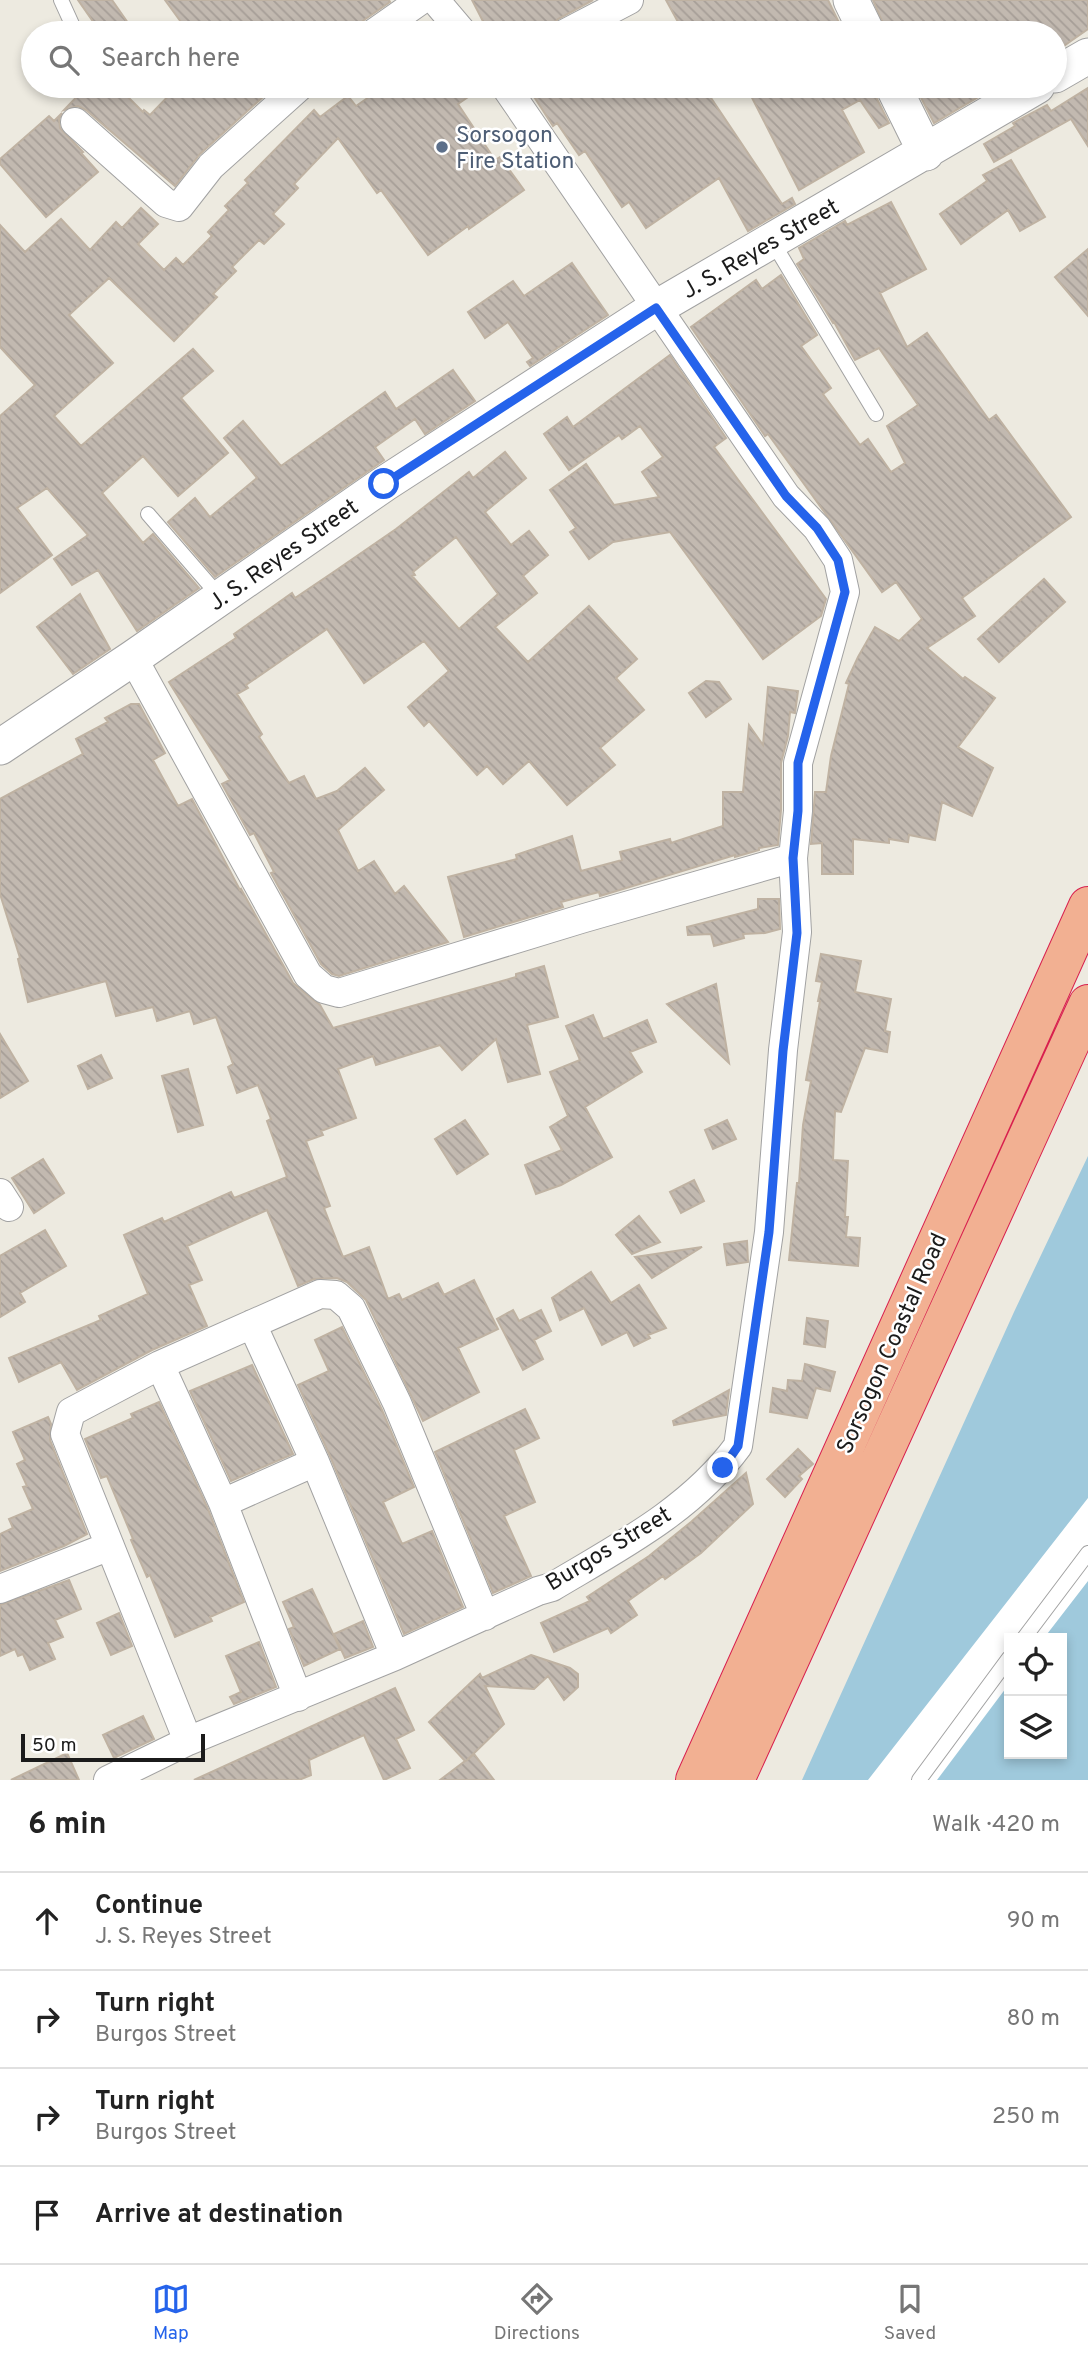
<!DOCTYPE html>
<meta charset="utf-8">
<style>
:root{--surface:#fff;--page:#f6f6f6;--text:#222;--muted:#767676;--line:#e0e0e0;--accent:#2563eb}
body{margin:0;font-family:Overpass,sans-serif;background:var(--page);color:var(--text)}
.controls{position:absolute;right:21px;bottom:21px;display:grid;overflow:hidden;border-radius:0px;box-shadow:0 4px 10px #0003}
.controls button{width:63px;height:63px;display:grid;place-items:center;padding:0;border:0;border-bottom:2px solid var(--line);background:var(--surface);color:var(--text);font:35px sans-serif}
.scale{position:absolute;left:21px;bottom:18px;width:184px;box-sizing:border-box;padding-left:7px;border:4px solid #1b1b1b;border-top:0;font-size:19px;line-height:24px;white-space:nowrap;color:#1b1b1b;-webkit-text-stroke:5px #fff;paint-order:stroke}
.stop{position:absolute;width:21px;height:21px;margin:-16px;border:5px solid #2563eb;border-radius:50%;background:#fff}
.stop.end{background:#2563eb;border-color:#fff;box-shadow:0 2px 7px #0008}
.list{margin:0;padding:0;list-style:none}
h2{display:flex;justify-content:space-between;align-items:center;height:91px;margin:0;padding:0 28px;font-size:30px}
h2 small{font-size:23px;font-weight:400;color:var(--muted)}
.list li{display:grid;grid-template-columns:46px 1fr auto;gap:21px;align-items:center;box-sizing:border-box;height:98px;padding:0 28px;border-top:2px solid var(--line)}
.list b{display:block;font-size:26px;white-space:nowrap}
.list p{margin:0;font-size:23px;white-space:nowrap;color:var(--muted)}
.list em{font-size:23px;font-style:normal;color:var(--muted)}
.icon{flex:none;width:38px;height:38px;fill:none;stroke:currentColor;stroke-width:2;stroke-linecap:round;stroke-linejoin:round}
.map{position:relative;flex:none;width:1088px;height:1780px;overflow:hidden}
.search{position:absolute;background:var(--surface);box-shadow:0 4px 10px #0003;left:21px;right:21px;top:21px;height:77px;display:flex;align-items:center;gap:18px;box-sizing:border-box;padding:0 24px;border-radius:38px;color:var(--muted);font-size:26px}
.sheet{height:483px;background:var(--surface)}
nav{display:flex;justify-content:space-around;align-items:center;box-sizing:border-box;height:98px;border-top:2px solid var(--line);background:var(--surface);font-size:19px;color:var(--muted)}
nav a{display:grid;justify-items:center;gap:4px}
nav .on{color:var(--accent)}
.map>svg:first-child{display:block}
.water{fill:#9fc9dc;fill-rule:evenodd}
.pier{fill:#fff}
.building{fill:url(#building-back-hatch);stroke:#bfb2a2;stroke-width:2;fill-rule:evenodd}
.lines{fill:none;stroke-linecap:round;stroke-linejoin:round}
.service-casing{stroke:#a2a2a2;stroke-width:16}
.minor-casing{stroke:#a2a2a2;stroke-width:30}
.tertiary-casing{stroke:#a2a2a2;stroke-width:37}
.trunk-casing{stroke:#d8204e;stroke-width:40}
.service{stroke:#fff;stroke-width:14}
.minor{stroke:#fff;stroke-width:28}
.tertiary{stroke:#fff;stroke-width:35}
.trunk{stroke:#f2b092;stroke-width:38}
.route{stroke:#2563eb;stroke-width:9}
.service-dot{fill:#5c6f8a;stroke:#fff;stroke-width:2.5}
.labels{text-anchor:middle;stroke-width:5;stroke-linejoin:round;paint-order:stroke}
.service-label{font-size:23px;fill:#4e5e75;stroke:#fff;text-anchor:start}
.street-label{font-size:23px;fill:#1b1b1b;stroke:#fff}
</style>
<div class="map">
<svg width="1088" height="1780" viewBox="0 0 1088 1780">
<defs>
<pattern id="building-back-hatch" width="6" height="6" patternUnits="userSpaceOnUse" patternTransform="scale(1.75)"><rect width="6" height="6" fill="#c2b9b0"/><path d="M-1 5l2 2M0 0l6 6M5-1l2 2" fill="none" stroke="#a69e97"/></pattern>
</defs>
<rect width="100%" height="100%" fill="#edeae0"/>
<path class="water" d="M1088,1156V1780H802L1014,1312ZM1009,1638H1062V1754H1009Z"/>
<path class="pier" d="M1088,1498V1581L1044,1638H1009V1684L937,1780H868Z"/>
<path class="building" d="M78,0H112L135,33H101Z
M165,0H389L390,2L364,20L359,25L358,33H189Z
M472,0H593L558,19L552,25L550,33H489Z
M666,0H828L844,33H684Z
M873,0H1088V29L1055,52V33H887Z
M87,86H117L143,112L144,110L150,115L178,86H275L200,154L175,186L86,110L78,106L64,110Z
M385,86H484L458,104L495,160L500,157L524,190L469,229L468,226L428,255L381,190L377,193L338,138L294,184L298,188L273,214L284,224L264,244L259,240L232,267L236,271L213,294L217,297L174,341L109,278L69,315L113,363L54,416L81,446L193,349L213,371L181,398L228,453L178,496L143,456L102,493L143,543L153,534L199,588L137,631L98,570L72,585L54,559L88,535L47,488L17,508L52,555L0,593V416L35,385L0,347V225L25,252L61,219L90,250L116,222L122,228L141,208L158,224L138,244L164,270L176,258L183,265L212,236L208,232L229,210L225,206L248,183L245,180L314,110L320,117L348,96L356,106Z
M527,86H703L782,204L792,198L795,204L748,231L719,178L646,228L629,202L622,207L585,151L579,155L557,123L553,126Z
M746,86H873L875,95L889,123L879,128L860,100L842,110L864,152L799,190Z
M915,86H997L934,123Z
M1088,88V146L1071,119L994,162L984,144L1015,126L1013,123L1047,105L1051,111Z
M62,113L59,119L60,128L83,152L81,153L98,172L46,217L0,164V159L49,116L54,121Z
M1011,160L1045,217L1020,231L1008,210L961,244L940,214L987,181L983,175Z
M891,202L926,269L880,293L907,347L927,333L989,420L996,415L1071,517L962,598L975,616L927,648L963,679L965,677L995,698L958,747L993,768L972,816L942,802L935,840L909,835L908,842L889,839V843L853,839V874H822V843L811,844L815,792H826L831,756L849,684L846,683L858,657L875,627L899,641L922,619L896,582L882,592L768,434L765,436L691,327L756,280L762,289L781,275L817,335L801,346L831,388L823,394L860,445L868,439L891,472L905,463L887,426L918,405L879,348L855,360L834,322L833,323L797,264L804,259L799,248L845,221L847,225Z
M1088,249V316L1055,277Z
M572,263L608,315L530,366L527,362L533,358L508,322L485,338L468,312L513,281L524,296Z
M670,355L726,438L714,447L826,599L821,616L763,659L670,532L613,542L589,559L570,532L576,528L550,490L586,464L614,505L659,497L642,472L663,457L640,426L622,439L619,435L569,470L544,434L567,417L573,427Z
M453,370L475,401L425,434L415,419L375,447L384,460L215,577L168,522L195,498L210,517L257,478L224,438L243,421L281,466L385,392L396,409Z
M505,452L526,478L485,512L511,545L529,531L548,555L523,576L537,593L495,627L528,662L589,606L637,659L616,678L644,710L600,748L615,765L567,805L529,761L503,784L487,766L477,775L429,721L424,726L408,707L449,671L424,641L364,683L327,629L246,685L248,688L237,694L262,734L259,737L289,783L304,776L316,799L337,791L365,768L384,790L338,830L358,871L374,861L395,894L404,886L448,942L339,976L332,974L321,964L271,873L274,872L254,833L250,835L222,784L230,780L169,682L236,638L234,634L292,593L295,598L335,571L396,529L469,472L473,478ZM456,537L498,594L459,629L412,576L415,575L413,572Z
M1044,579L1065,602L999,662L978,639Z
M80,594L110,649L73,674L37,627Z
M706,681L719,682L731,699L706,717L689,693Z
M768,687L798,691L795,713L790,712L788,736L781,763V810L778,845L759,848V850L735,857V855L600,896L599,892L561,902L563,907L464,937L448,877L517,859L516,855L572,836L581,871L622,860L620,852L670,839L671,843L723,826V792H743L749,725L763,745Z
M131,704H139L165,753L153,760L178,806L192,799L240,890L241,889L293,983L320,1005L333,1028L516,977V974L544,966L558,1017L527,1025L540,1074L508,1082L496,1039L462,1070L440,1045L376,1065L373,1056L338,1069L356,1118L321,1131L323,1135L306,1141L330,1206L324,1208L343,1257L369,1247L388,1299L399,1294L402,1300L438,1283L444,1295L474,1280L498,1329L458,1348L479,1392L423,1421L366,1300L347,1282L337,1278L314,1279L298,1286L267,1210L187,1246L202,1280L189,1285L207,1326L152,1350L77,1390L61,1362L19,1382L9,1358L101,1320L99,1316L148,1294L124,1235L162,1218L164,1222L231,1192L234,1198L287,1177L267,1121L271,1119L258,1085L237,1093L228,1067L233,1064L216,1017L194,1024L190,1011L157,1021L153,1007L116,1016L106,981L28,1002L18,959L20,958L0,894V799L83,754L76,739L108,722L105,718Z
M758,899H779L780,929L765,933L743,934L744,938L714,946L711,934L688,935L687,927L758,909Z
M821,954L861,961L855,992L891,999L885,1031L890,1032L887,1052L865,1048L841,1112L835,1111L833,1160L848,1161L845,1217H848L846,1237L860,1238L858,1266L789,1260L797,1183H799L803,1125L811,1081L806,1080L820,1001H818L822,982L816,981Z
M716,984L729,1063L667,1004Z
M593,1015L603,1039L647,1020L656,1042L630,1052L642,1072L585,1107L612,1157L561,1185L536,1194L525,1165L562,1150L550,1127L568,1116L550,1072L580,1060L566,1026Z
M0,1034L28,1081L0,1098Z
M101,1055L112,1078L88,1089L78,1066Z
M188,1069L203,1125L178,1132L162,1076Z
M465,1120L488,1154L457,1174L435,1139Z
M727,1120L736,1139L713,1149L705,1130Z
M43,1159L64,1193L34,1213L12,1178Z
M694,1180L704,1201L681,1213L670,1192Z
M639,1216L660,1242L632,1254L616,1235Z
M45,1230L66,1266L20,1293L25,1302L0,1317V1256Z
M747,1241L748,1262L727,1265L724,1244Z
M702,1247L652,1278L635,1257Z
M591,1272L611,1303L639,1285L666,1328L648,1335L650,1338L634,1346L627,1332L602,1345L584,1308L560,1320L552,1298Z
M513,1310L519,1321L541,1310L551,1331L534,1340L543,1359L523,1370L497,1319Z
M807,1318L828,1321L825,1347L804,1344Z
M342,1327L382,1410L414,1487L383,1502L402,1544L432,1531L463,1607L404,1634L330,1456L298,1385L329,1371L315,1340Z
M805,1364L835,1372L830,1391L816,1388L807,1418L770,1412L773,1388L787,1391L788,1380L802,1381Z
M252,1365L293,1454L231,1481L190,1391Z
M729,1390L726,1415L674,1425L673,1421Z
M159,1402L208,1509L244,1602L210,1617L212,1621L175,1637L150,1575L147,1577L131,1540L133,1539L107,1476L101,1478L85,1439L133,1418L131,1414Z
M525,1409L539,1438L514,1450L535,1502L504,1516L531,1576L493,1593L435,1452Z
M48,1417L51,1424L50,1440L87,1534L64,1546L0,1571V1534L13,1528L9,1519L33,1509L23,1487L27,1486L17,1464L25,1460L13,1432Z
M798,1449L813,1464L799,1476L802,1479L785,1497L767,1479Z
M746,1473L753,1504L701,1553L665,1579L663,1576L628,1601L637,1615L611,1633L608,1628L554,1652L541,1623L590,1601L587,1597L649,1556L691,1522Z
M69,1580L81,1609L55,1620L63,1637L48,1643L55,1659L30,1670L23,1654L18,1656L15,1649L0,1656V1605Z
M312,1589L340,1649L304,1666L289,1629L294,1627L283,1602Z
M119,1613L132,1646L111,1655L97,1623Z
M363,1621L373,1647L345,1658L334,1634Z
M259,1642L276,1687L234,1704L230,1697L241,1692L226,1656Z
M531,1655L570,1668L578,1674V1687L564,1700L548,1676L534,1689L485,1686L504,1724L466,1761L474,1754L494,1780H440L465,1761L429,1722L480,1674L482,1678Z
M395,1688L414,1730L396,1739L410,1768L384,1780L364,1735L309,1760L311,1775L299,1780H194Z
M143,1716L154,1739L114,1758L103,1735Z
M67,1753L79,1780H11Z"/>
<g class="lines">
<defs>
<path id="service" d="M61,0L76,33
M772,241L876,414
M148,514L220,597
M1024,1638L1088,1553
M919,1780L1009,1658"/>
<path id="minor" d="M435,0L463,33
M374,33L421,0
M566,33L629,0
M75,122L166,203L179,207L211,166L300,86
M133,658L308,975L324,989L339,993L581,919L793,858
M0,1193L9,1207
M252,1324L315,1462L395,1656
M160,1365L223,1503L298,1697
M223,1503L315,1462
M0,1589L110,1546
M188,1741L65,1434L71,1412L160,1365L320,1294L336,1295L351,1308L397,1403L485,1616
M108,1780L188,1741L395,1656L538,1591L552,1587C619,1547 691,1510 738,1446L769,1232L783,1050L797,932L793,858L798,811V763L845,592L838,560L817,528L786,496L505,86"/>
<path id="tertiary" d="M851,0L867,33
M1055,75L1088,56
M893,86L926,153
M0,747L133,658L384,484L656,308L1037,86"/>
<path id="trunk" d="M695,1780L1088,906
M735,1780L1088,1004"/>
</defs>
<use href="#service" class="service-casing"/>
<use href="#minor" class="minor-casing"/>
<use href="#tertiary" class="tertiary-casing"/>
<use href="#trunk" class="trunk-casing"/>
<use href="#service" class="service"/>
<use href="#minor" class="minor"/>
<use href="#tertiary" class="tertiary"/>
<use href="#trunk" class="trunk"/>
</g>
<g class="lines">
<path class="route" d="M384,484L656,308L786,496L817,528L838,560L845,592L798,763V811L793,858L797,933L783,1051L769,1232L738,1446L723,1468"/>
</g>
<circle class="service-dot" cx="442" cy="147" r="7"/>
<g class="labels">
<g class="service-label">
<text x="456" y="142">Sorsogon<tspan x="456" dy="26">Fire Station</tspan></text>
</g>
<g class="street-label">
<text transform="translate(760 248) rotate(-30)" y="8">J. S. Reyes Street</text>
<text transform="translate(283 554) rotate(-35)" y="8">J. S. Reyes Street</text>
<text transform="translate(891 1343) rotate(-66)" y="8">Sorsogon Coastal Road</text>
<text transform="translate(608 1548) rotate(-31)" y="8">Burgos Street</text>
</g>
</g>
</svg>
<div class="controls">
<button><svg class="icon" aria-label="locate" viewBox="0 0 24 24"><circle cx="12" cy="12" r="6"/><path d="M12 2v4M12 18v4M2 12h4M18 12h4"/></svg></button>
<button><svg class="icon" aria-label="layers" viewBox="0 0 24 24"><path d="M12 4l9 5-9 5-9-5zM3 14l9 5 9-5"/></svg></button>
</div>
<div class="scale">50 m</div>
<div class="stop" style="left:384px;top:484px"></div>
<div class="stop end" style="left:723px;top:1468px"></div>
<div class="search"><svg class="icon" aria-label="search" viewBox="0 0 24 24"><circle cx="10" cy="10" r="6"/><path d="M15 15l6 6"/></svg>Search here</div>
</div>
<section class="sheet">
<h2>6 min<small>Walk · 420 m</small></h2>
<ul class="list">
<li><svg class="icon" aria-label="ahead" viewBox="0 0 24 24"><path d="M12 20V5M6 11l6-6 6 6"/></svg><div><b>Continue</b><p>J. S. Reyes Street</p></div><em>90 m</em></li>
<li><svg class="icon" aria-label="right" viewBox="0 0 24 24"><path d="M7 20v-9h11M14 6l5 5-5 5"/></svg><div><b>Turn right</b><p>Burgos Street</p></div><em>80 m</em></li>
<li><svg class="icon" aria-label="right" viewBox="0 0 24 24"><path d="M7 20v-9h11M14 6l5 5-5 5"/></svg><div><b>Turn right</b><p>Burgos Street</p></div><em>250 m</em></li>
<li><svg class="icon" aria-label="arrive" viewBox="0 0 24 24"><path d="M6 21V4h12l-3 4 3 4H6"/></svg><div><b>Arrive at destination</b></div></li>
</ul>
</section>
<nav>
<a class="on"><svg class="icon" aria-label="map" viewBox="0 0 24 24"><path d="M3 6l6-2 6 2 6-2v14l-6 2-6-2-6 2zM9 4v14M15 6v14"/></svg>Map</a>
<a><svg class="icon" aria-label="directions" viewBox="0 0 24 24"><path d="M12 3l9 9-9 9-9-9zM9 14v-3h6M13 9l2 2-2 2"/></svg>Directions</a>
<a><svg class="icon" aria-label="saved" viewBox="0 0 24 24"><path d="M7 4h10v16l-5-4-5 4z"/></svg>Saved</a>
</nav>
